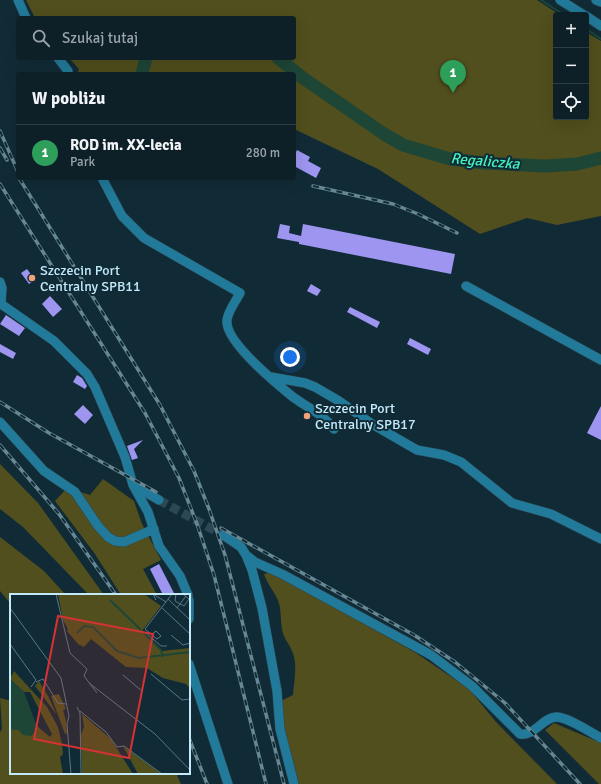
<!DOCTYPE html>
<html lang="pl">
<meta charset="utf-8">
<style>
:root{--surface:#0d2028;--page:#1b2d34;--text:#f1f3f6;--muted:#9aa3a8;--line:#2d3e45;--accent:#0f766e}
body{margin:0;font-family:Signika,sans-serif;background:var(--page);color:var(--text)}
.controls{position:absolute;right:12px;top:12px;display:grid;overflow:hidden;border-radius:4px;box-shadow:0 4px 16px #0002}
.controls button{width:36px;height:36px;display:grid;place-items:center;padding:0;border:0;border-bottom:1px solid var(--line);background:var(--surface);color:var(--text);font:20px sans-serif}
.you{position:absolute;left:290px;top:357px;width:14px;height:14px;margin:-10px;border:3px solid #fff;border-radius:50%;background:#1a73e8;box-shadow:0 0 0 6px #1a73e833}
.badge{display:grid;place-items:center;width:26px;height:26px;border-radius:50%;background:var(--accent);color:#fff;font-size:13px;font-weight:700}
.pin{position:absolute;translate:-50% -33px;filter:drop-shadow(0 1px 2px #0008)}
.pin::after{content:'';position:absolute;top:21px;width:14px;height:12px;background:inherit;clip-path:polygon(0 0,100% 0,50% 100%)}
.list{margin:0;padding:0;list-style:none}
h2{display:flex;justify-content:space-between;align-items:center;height:52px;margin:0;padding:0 16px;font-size:17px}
h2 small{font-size:13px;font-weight:400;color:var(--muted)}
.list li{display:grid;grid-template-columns:26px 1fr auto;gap:12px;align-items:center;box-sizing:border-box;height:56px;padding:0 16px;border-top:1px solid var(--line)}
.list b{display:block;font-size:15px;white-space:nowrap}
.list p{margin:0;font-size:13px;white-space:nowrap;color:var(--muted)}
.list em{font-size:13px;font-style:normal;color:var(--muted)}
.icon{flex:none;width:22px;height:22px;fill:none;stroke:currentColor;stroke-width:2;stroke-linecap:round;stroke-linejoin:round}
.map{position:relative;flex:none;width:601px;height:784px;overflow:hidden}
.search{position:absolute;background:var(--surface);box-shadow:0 4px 16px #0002;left:16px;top:16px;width:280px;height:44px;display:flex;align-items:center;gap:10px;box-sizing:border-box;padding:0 14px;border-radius:4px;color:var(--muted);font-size:15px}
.panel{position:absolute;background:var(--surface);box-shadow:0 4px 16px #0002;left:16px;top:72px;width:280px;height:108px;border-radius:4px}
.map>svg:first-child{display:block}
.green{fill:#514f1d}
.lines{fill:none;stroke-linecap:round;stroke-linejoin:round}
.stream{stroke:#1e4637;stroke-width:2}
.river{stroke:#1e4637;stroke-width:13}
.building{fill:#9d95f0}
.minor-tunnel{stroke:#2c4854;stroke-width:9;stroke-dasharray:9 4.5;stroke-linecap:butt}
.minor-casing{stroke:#2f4752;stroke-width:10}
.minor{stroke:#217a99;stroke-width:9}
.rail-casing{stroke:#668794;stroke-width:3.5}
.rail{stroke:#112b36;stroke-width:2;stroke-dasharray:6;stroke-linecap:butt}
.poi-dot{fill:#f1a27b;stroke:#112b36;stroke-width:1.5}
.labels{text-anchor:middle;stroke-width:4;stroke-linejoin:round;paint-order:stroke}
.poi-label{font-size:14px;fill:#c3eafb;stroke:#112b36;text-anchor:start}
.water-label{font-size:15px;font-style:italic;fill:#42f3bb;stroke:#112b36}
.inset-river{fill:none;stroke:#1e4637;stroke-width:2}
.inset-road{fill:none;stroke:#587785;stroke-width:1}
.view{fill:#d53233;fill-opacity:0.15;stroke:#d53233;stroke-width:2}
.inset-edge{fill:none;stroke:#c3eafb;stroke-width:2}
</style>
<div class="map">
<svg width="601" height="784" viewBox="0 0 601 784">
<rect width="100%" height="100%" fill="#112b36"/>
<path class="green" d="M26,0H537L560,15H556V117H586V32L601,41V216L557,225L527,218L480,234L378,169L294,129V74H77L79,69L69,58H294V18H35Z
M0,464L38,503L104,595H89L23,527L0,509Z
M103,479L134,501L142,524L161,560L143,569L157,595H121L95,554L55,501L67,488L90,495Z
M0,537L44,571L66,595H11V604L0,591Z
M272,572L416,653L469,689L496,722L557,784H299L283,723L281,701L293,695C294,681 298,664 292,651C289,643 283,638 282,629C280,618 282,609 277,598C273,590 267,583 264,574Z
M0,698L11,701V773H176L181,784H0V732L2,729Z
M554,723L601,743V784H599L545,730Z"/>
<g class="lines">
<path class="stream" d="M541,0L564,15
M586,29L601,39"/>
<path class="river" d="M278,58L303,78L384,134L403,145L450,159L484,163L545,166L577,164L601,158
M142,74L146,58"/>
</g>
<path class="building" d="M297,150L310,157L308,161L321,168L316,178L294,166V156Z
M280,224L290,226L289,233L301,236L303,224L455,254L451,274L299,244V242L277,238Z
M27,269L35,280L29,284L21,273Z
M311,284L321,290L317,296L307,291Z
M50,296L62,309L53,317L42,304Z
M350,307L380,322L377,328L347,312Z
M6,315L25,328L19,336L0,324Z
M410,338L431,349L428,355L407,344Z
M0,344L16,353L13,359L0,352Z
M77,375L82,378L87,386L85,389L73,382Z
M83,405L93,415L85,424L74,414Z
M601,406V440L587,433Z
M143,440L134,449L138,458L132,460L127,446Z
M159,564L175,595H163L150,569Z"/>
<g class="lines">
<path class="minor-tunnel" d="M159,500L223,535"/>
<defs>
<path id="minor" d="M18,0L26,18
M560,0L584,15
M596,0L601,2
M586,16L601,26
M58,58L68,71V74
M102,178L122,216L144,238L240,293C236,301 228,311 227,320C224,341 277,384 293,397C308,408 323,414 334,429
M0,282L2,288L1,304L54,341L87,374L95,387L125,457L133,485L148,512L159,546L180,576L188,595
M466,286L601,360
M271,377L305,383L315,387L339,401L372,424L417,450L444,455L461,462L512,503L551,514L601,539
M0,422L44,471L75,492L98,526L108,537L115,541L124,542L154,529
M133,485L159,500
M223,535L241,547L246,555L252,570L262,608L277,691L280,729L294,784
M246,555L255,562L282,574L431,655L472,686L520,734C535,736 542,718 556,717C568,717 590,732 601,738
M189,600V619
M189,664L228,784"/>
</defs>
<use href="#minor" class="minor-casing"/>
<use href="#minor" class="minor"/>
<defs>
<path id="rail" d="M0,131L18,172
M0,148L7,160
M19,178L160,405L194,471L209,509L225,555L284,784
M0,184L145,413L179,478L197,524L214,575L266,784
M313,186L393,204L418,214L457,233
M0,402L49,433L156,492
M0,445L59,514L116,595
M221,528L414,635L455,662L505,703L580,784
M189,738L207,784"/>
</defs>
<use href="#rail" class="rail-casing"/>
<use href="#rail" class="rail"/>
</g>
<g class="poi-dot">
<circle cx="32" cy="278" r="4"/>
<circle cx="307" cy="416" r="4"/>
</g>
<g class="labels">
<g class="poi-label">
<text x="40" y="275">Szczecin Port<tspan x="40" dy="16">Centralny SPB11</tspan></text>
<text x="315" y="413">Szczecin Port<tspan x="315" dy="16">Centralny SPB17</tspan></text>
</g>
<g class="water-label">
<text transform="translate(485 161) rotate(5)" y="5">Regaliczka</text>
</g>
</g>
<g transform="translate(10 594)">
<rect width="180" height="180" fill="#112b36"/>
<path d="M48,0H134L151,12L132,37L152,57L180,54V94L176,90L153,84L137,74L116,73L81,45L74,53L68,50L57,37L58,35L53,26ZM4,77L37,113L48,133L52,150L53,160L50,163L53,180H0V135L26,137V131L40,143L42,140L20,98H14L0,85ZM29,87L38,102L47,121L25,92ZM49,100L56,115L53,116L56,127L57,139L55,140L41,102ZM72,120L101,145L123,180H72L71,141L74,133ZM113,152L151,180H128Z" fill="#514f1d"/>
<path d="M0,85L14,98L26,130V137L21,142L13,141L8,136L0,135Z" fill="#1e4637"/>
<path class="inset-river" d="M100,6L131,36M132,37L151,56L153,63M67,39L74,32L83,33L107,57L129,64L180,58"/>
<path class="inset-road" d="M46,0L60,59L77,75L74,82L87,99M166,0L165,7L174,12L179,5L173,0M158,5L180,26M146,6L143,0L156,8M0,14L51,84L59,122L57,130L61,180M152,14L180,40M167,14L176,2M135,35L162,0M135,35L147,45L151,42L146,37L142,40M135,38L151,52H157M161,41L173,51L180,49M0,50L26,86L21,93M141,80L172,106L180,105M113,81L133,98M26,88L33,85L48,109L56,110M79,89L145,140L180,176M67,113L70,119L71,180M70,117L96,138L107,153L114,152L152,180"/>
<path class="view" d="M48,22L143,40L119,164L24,145Z"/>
<rect width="180" height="180" class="inset-edge"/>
</g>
</svg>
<div class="controls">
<button>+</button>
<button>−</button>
<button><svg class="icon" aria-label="locate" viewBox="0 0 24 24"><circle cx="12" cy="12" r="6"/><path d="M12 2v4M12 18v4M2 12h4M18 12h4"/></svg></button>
</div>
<div class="you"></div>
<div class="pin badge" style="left:453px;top:93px;background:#2e9e5b">1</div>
<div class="search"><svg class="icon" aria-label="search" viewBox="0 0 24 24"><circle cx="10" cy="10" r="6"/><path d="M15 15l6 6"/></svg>Szukaj tutaj</div>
<section class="panel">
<h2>W pobliżu<small></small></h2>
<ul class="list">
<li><span class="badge" style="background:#2e9e5b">1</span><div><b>ROD im. XX-lecia</b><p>Park</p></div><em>280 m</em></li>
</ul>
</section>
</div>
